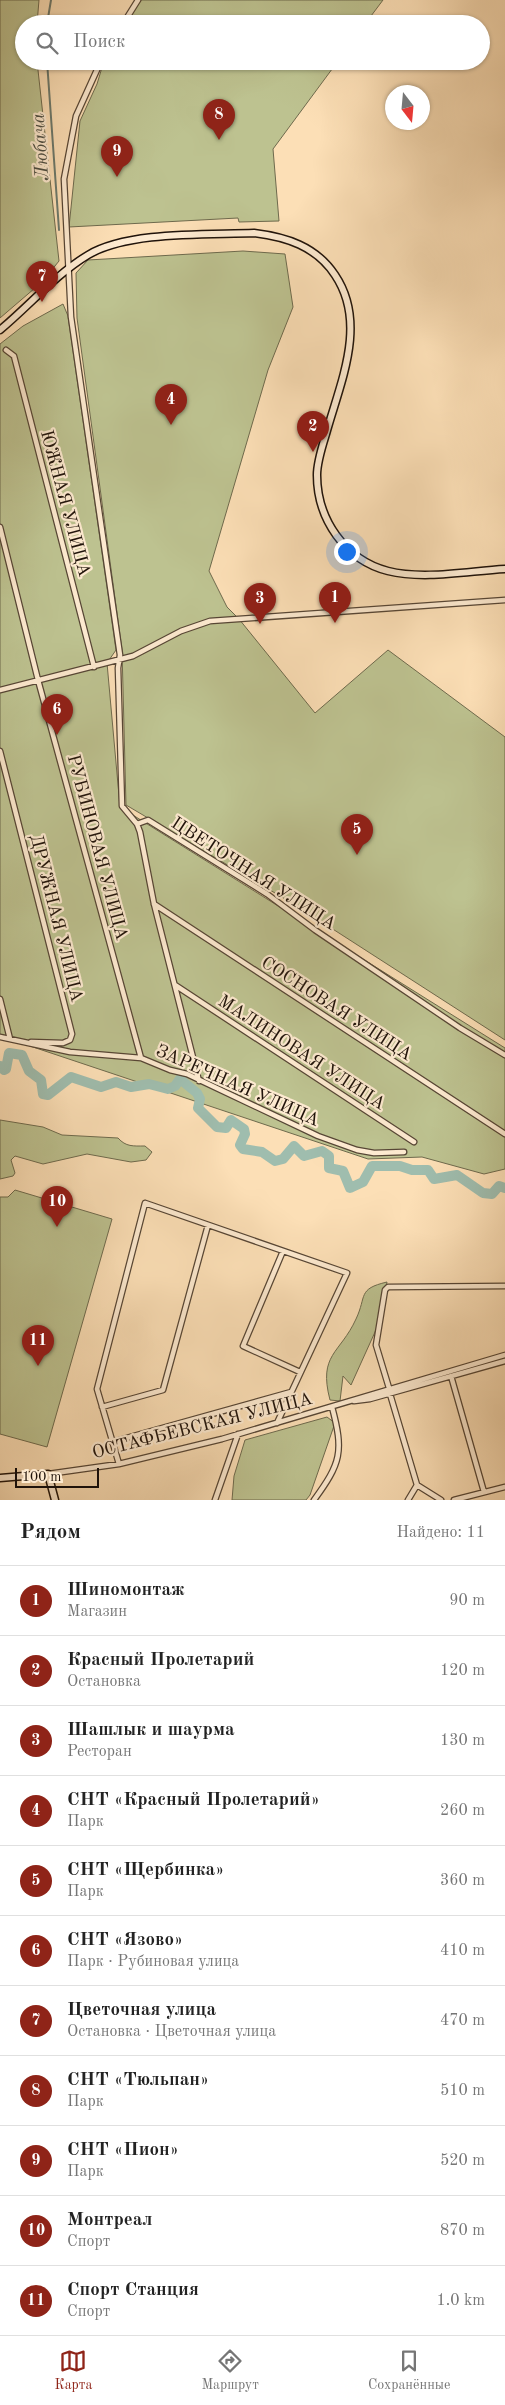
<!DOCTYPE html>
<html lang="ru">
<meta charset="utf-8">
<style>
:root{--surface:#fff;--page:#f2f2f2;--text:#222;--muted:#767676;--line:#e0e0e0;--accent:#8f2418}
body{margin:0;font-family:"Old Standard TT",serif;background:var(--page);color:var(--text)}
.compass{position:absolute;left:385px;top:85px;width:45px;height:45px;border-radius:50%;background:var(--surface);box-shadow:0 1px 4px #0004;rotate:164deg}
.scale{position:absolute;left:15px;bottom:12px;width:84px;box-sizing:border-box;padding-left:5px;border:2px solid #20130a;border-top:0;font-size:14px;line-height:18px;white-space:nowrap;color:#20130a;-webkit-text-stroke:4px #fdead0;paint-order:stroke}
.you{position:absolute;left:346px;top:551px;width:18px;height:18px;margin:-12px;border:4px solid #fff;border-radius:50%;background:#1a73e8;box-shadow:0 0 0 8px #1a73e833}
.badge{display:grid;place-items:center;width:32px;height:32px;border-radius:50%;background:var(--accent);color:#fff;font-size:16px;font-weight:700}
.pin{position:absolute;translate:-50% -41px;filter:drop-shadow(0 1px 2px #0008)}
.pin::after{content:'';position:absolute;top:26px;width:18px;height:15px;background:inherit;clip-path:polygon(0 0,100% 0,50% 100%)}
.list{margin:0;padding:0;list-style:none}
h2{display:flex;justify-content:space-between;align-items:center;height:65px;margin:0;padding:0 20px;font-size:21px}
h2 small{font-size:16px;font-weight:400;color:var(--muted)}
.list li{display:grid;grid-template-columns:32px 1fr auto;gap:15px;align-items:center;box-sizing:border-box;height:70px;padding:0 20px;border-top:1px solid var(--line)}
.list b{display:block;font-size:19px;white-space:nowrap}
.list p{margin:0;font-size:16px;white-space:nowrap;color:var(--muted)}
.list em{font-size:16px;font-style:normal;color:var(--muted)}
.icon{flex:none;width:28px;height:28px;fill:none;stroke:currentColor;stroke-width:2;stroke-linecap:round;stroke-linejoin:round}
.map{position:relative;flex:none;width:505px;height:1500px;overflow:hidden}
.search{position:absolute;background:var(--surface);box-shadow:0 1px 4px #0004;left:15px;right:15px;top:15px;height:55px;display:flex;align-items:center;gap:12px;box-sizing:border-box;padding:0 18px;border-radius:28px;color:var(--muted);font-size:19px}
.sheet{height:835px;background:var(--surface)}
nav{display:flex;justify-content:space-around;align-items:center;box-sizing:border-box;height:70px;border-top:1px solid var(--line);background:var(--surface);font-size:14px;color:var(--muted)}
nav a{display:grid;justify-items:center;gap:2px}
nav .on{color:var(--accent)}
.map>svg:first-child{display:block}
.green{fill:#bdc290;stroke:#6e6a4d}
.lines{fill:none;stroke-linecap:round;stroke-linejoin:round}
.stream{stroke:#6c796c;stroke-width:2}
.river{stroke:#9fbdae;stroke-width:10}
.street-casing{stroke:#574635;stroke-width:7}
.secondary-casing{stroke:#20130a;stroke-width:9}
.street{stroke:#fdead0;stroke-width:4.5}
.secondary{stroke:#fdead0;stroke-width:6}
.labels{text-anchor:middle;stroke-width:4.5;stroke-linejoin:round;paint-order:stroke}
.street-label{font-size:18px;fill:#20130a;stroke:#fdead0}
.water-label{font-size:19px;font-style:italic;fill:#4c4e43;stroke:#fdead0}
</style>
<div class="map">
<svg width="505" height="1500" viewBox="0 0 505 1500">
<rect width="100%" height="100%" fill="#fcdfb6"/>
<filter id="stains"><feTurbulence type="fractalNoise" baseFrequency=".004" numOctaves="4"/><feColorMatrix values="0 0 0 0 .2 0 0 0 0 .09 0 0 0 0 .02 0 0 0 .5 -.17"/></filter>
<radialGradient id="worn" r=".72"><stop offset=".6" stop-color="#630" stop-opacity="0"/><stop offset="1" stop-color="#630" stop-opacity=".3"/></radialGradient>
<path class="green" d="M0,0H39L37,24H24V61H37L59,261L42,282L0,318Z
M138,0H383L365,24H122Z
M104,61H338L273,149L279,221L239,222L238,218L69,227L80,121L97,84Z
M243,251L285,254L293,307L268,370L209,571L227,607L239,619L315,713L388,650L505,737V1040L297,906L126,805L122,650L77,318L76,273L88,260Z
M63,304L68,316L116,650L107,663L120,807L505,1048V1169L484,1174L422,1157L368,1159L0,1036V344L23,326Z
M0,1120L43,1127L62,1135L118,1138C126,1147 133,1146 145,1146L152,1152L146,1160L131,1162L87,1154L43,1164L15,1156L11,1160L15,1173L13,1176L0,1179Z
M15,1190L112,1219L47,1447L0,1434V1197H8Z
M387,1282L380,1321L351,1385L343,1376L340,1401L330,1400C318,1354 340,1354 356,1319C367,1296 357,1289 387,1282Z
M327,1417L335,1423L310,1495L306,1500H232L234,1476L245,1440Z"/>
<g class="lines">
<path class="stream" d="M47,24L51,0
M47,61L59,230"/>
<path class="river" d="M0,1066L4,1070L6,1069L9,1053L22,1055L29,1071L41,1080L43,1094L48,1095L71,1077L101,1087L116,1082L131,1087L149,1084L168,1089L175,1086L180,1079L197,1093L200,1099L198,1108L217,1127L226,1128L231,1120L244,1129L245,1134L240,1145L243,1149L262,1152L275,1161L283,1159L294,1146L304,1156L322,1151L329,1156V1168L343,1171L350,1188L363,1182L372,1166H400L412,1170H428L434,1179L457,1175L483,1193L492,1194L499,1186L505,1188"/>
<defs>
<path id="street" d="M123,24L138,0
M101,61L76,116L64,179L71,317L120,655L118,668L122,806L137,824L140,832L154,904L199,1081
M6,350L14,356L94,667
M0,527L38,680L141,1058
M0,690L133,656L181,631L210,621L505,600
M0,751L72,1034L70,1040L63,1043L31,1042
M137,824L148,820L267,894L315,930L460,1028L505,1055
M154,904L505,1134
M175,985L414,1142
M0,999L10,1039
M0,1037L70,1052L141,1058L170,1070L187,1074L318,1136L357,1150L374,1153L404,1152
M283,1251L243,1346L300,1372
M451,1376L484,1492
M389,1388L376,1345L385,1290L388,1287L505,1286
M390,1394L417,1485L441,1500
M354,1401L370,1399L505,1361
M102,1407L163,1390L208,1225
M112,1442L291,1392
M119,1464L97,1389L145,1203L347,1273L277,1423
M48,1474L119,1464L222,1439L505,1355
M215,1500L238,1434
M314,1500C341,1463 344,1452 332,1407
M408,1500L417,1485
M454,1500L505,1487"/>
<path id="secondary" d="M0,330C29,306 55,275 88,255C128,231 207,235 254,233C286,237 316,246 335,275C368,324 340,383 326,434C322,447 317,462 317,475C317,519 345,560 388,571C424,580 468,571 505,569
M0,1478L48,1474L55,1500"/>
</defs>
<use href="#street" class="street-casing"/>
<use href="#secondary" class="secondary-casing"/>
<use href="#street" class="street"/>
<use href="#secondary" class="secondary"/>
</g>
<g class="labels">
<g class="street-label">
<text transform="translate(66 503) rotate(75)" y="6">ЮЖНАЯ УЛИЦА</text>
<text transform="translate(98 847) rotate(75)" y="6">РУБИНОВАЯ УЛИЦА</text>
<text transform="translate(254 873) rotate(33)" y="6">ЦВЕТОЧНАЯ УЛИЦА</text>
<text transform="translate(57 918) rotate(76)" y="6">ДРУЖНАЯ УЛИЦА</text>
<text transform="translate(337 1008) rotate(33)" y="6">СОСНОВАЯ УЛИЦА</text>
<text transform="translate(302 1052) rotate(33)" y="6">МАЛИНОВАЯ УЛИЦА</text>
<text transform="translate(238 1085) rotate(24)" y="6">ЗАРЕЧНАЯ УЛИЦА</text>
<text transform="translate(202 1425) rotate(-14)" y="6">ОСТАФЬЕВСКАЯ УЛИЦА</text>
</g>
<g class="water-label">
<text transform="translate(39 147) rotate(-94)" y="7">Любача</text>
</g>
</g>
<rect width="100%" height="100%" filter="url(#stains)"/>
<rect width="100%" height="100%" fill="url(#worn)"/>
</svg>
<svg class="compass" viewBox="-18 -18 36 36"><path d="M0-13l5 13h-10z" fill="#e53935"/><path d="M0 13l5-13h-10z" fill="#767676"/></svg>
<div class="scale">100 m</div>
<div class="you"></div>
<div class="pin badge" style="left:335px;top:623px">1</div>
<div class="pin badge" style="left:313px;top:452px">2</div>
<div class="pin badge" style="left:260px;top:624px">3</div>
<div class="pin badge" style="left:171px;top:425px">4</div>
<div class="pin badge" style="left:357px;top:855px">5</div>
<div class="pin badge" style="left:57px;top:735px">6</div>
<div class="pin badge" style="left:42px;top:302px">7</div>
<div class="pin badge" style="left:219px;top:140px">8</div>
<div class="pin badge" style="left:117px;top:177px">9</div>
<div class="pin badge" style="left:57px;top:1227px">10</div>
<div class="pin badge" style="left:38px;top:1366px">11</div>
<div class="search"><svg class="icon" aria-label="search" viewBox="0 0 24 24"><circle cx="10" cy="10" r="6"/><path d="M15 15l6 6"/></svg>Поиск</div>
</div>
<section class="sheet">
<h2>Рядом<small>Найдено: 11</small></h2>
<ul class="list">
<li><span class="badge">1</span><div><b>Шиномонтаж</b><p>Магазин</p></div><em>90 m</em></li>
<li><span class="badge">2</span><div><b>Красный Пролетарий</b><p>Остановка</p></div><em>120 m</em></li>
<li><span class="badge">3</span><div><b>Шашлык и шаурма</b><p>Ресторан</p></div><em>130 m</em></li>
<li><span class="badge">4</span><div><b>СНТ «Красный Пролетарий»</b><p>Парк</p></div><em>260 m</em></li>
<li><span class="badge">5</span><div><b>СНТ «Щербинка»</b><p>Парк</p></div><em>360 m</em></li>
<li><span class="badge">6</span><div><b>СНТ «Язово»</b><p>Парк · Рубиновая улица</p></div><em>410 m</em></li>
<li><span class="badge">7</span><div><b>Цветочная улица</b><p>Остановка · Цветочная улица</p></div><em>470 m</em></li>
<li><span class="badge">8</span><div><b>СНТ «Тюльпан»</b><p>Парк</p></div><em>510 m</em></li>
<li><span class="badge">9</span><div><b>СНТ «Пион»</b><p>Парк</p></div><em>520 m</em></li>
<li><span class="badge">10</span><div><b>Монтреал</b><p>Спорт</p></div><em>870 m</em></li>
<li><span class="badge">11</span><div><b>Спорт Станция</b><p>Спорт</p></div><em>1.0 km</em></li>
</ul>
</section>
<nav>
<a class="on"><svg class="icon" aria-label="map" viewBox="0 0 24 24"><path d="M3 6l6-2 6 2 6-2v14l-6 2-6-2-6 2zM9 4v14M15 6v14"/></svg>Карта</a>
<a><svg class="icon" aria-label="directions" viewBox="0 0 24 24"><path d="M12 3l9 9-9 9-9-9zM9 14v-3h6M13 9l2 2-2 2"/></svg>Маршрут</a>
<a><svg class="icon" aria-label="saved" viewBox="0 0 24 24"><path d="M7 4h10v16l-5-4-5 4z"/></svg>Сохранённые</a>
</nav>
